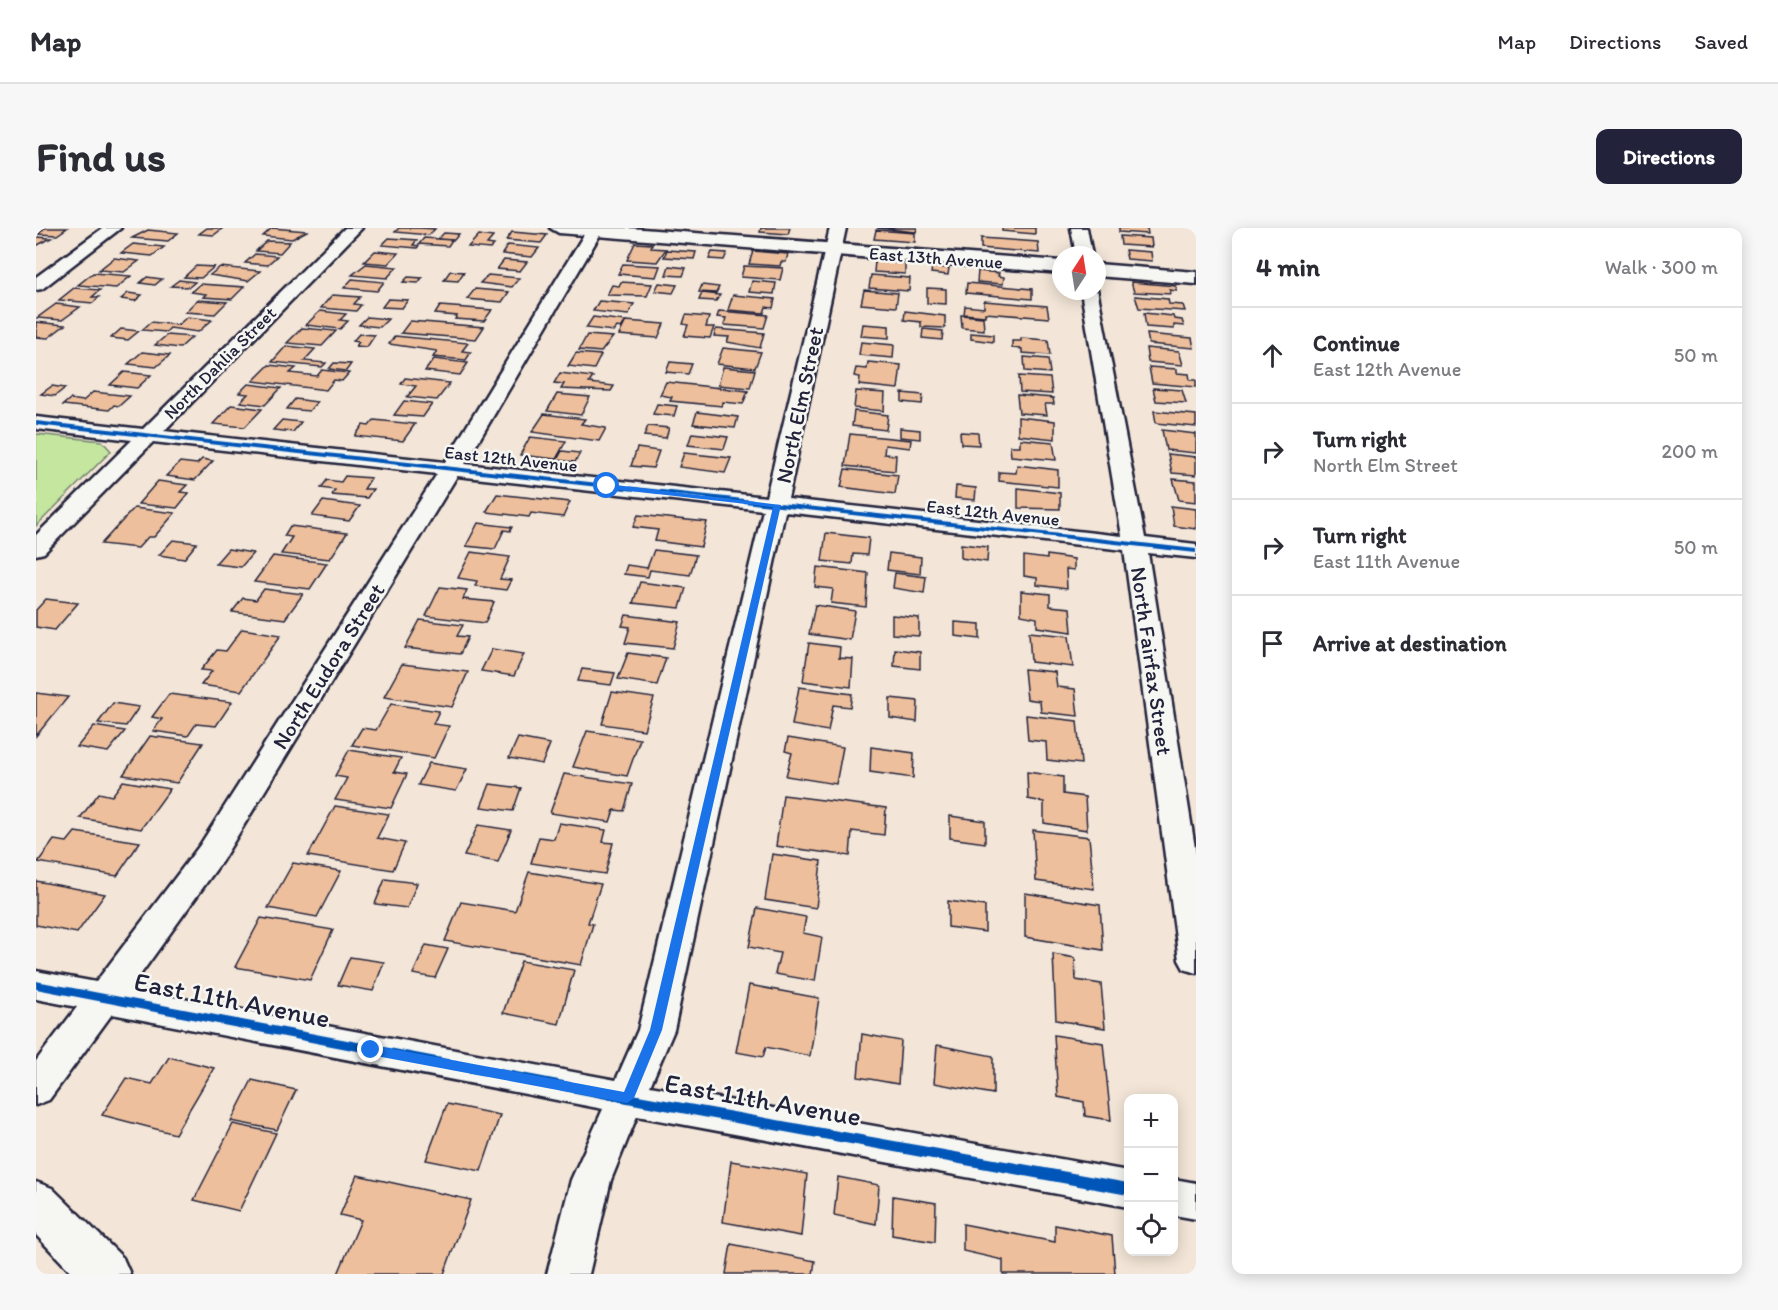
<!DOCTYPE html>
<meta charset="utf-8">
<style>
:root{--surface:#fff;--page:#f7f7f7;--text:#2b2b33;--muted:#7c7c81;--line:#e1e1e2;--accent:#22223b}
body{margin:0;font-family:Itim,sans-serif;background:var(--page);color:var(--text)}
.controls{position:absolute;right:18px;bottom:18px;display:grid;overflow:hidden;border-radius:12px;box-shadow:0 3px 15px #0003}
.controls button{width:54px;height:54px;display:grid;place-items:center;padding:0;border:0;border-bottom:2px solid var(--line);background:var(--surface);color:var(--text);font:30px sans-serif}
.compass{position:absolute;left:1016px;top:18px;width:54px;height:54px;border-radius:50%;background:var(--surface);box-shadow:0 3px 15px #0003;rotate:12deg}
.stop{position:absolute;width:18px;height:18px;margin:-14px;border:4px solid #1a73e8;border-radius:50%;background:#fff}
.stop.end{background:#1a73e8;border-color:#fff;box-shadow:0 2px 6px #0008}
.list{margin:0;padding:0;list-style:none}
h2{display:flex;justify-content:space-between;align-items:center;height:78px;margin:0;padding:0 24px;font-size:26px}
h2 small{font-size:20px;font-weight:400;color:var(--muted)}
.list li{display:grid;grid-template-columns:39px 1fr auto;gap:18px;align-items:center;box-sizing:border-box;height:96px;padding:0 24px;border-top:2px solid var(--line)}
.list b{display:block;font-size:22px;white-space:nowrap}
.list p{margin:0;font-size:20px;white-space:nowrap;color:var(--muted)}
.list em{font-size:20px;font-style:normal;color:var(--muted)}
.icon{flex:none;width:33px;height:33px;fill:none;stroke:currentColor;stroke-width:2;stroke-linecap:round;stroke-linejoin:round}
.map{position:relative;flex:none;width:1160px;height:1046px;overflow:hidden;border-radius:12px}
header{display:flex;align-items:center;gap:36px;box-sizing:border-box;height:84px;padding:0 30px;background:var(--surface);border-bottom:2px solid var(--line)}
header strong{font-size:28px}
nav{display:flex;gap:33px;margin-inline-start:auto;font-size:21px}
.intro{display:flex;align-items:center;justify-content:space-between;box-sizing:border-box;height:144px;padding:0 36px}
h1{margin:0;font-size:42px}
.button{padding:15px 27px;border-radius:12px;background:var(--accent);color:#fff;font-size:21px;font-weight:700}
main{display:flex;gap:36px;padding:0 36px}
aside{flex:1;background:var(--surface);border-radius:12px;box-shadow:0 3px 15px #0003}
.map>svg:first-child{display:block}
.green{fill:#c4e69f;stroke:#73846d;stroke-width:1.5}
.building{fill:#edbf9c;stroke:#22223b;stroke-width:1.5}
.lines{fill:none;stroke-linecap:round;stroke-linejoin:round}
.minor-casing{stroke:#22223b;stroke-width:5}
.tertiary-casing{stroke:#22223b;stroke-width:5}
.secondary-casing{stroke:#22223b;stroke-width:5}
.minor{fill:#f6f6f2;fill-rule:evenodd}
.tertiary{fill:#f6f6f2;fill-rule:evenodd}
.secondary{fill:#f6f6f2;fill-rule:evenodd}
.cycleway-casing{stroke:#f6f6f2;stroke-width:4}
.cycleway{fill:#0057b8;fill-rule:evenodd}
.route{fill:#1a73e8}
.labels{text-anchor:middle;stroke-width:5;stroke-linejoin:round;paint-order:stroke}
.far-street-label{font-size:18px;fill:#22223b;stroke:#f6f6f2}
.street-label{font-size:22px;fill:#22223b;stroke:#f6f6f2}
.near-street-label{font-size:27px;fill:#22223b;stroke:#f6f6f2}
</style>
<header>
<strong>Map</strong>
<nav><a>Map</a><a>Directions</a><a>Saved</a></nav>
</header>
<div class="intro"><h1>Find us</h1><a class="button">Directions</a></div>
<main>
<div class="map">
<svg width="1160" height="1046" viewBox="0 0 1160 1046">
<rect width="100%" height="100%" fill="#f3e6d8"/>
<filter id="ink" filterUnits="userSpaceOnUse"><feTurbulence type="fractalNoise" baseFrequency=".0167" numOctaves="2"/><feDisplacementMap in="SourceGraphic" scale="12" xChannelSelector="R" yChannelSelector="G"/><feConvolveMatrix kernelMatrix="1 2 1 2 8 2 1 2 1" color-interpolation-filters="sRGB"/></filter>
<g filter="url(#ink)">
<path class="green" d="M0,206L66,213L75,223L0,298Z"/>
<path class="building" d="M0,0H31L21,7L2,6L7,2Z
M171,0H187L178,7L163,6Z
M236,0L271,3L256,11L227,8Z
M363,0H384L399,1L393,7L359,4Z
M725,0H754L752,6L724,4Z
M841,0H881L880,4Z
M966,0H999V6L966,3Z
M1083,0H1111L1112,6L1083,4Z
M112,2L142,5L132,13L96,10Z
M840,2L879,5V14L838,11Z
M476,4L511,7L505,15L470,12Z
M408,5L423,6L418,12L402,11Z
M443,7L457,9L451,16L458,17L454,21L432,19Z
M1084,8L1115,10L1116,19L1085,17Z
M0,9L15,10L0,18Z
M353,10L381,12L377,17L383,18L381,20L346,17Z
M388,10L416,12L412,18L383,16Z
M945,10L1002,14L1003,25L945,20Z
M231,13L254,14L244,25L220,23Z
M599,15L616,16L615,20L630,21L621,34L591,32Z
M97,16L128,19L116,28L85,25Z
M472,17L503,20L496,29L466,26Z
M631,22L660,24L658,31L628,29Z
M1089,22L1115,24L1116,33L1091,31Z
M339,23L362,25L352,36L328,34Z
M717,23L752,26L750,34H745L744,38L713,36Z
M676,24L691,25L688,32L673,31Z
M219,26L241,28L231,37L209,35Z
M78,30L103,33L88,44L63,42Z
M468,32L491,34L484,43L461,41Z
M839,33L869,35V46L838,44Z
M330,36L361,39L351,50L316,47Z
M587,36L624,38L620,49L582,46Z
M160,38L178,39L165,50L148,49Z
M633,38L650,40L647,48L630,47Z
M708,38L747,40L744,52L705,49Z
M184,39L224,43L212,53L174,47Z
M896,39L913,40L912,47L895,45Z
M414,43L428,44L422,53L408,52Z
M942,43L963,45L962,48L968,49L967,56L941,54Z
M57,45L95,48L80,60L42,57Z
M452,47L483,50L476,59L444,55Z
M835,47L874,50L873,63L833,60Z
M111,49L126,51L119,57L104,55Z
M372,49L386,50L382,55L367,54Z
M316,51L348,54L341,63L308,60Z
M143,52L159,54L153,59L135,58Z
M716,53L740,55L738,66L713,64Z
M585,54L616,56L611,68L571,67L576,57L583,58Z
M1095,54L1140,58L1141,63L1134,62L1135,66L1098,64Z
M623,55L641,57L637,65L619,63Z
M931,55L996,61V71L930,65Z
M164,56L208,59L196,71L167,69L170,66L155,64Z
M666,57L683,59L680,65L663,64Z
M38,60L64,62L56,69H63L57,75L23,72Z
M891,60L910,61V76L891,75Z
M439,61L473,64L466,74L431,71Z
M828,62L862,65L860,79L825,76Z
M92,65L106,67L99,73L85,71Z
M666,65L684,67L680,73L663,72Z
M296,67L324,69L318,76L325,77L320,83L285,80Z
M697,67L739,71L737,80L730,79L728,85L692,82Z
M1099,68L1132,71L1133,76L1147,77L1149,83L1103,80Z
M352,71L372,72L366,80L346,79Z
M161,72L191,74L179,86L149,84Z
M563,73L598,76L592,87L557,83Z
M948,73L1011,78L1013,90L949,85V88L928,86L929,78L948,80Z
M20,76L44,79L26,92L1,90Z
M404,78L456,82L448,93L419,91L421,88L399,86Z
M284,83L310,86L304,92L312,93L304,101L270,97Z
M683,83L732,87L728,100L688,97L690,90L681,89Z
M869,83L909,88V100L885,99V94L868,92Z
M1108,85L1137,88L1138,91L1146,92L1148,98L1138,97V101L1110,99Z
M650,87L673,89L670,99H678L674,110L648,108L652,97L647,96Z
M925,87L947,89L948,102L926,100Z
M151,89L176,92L162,104L134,100L130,104L106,102L115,94L142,97Z
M331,89L352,91L344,99L323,97Z
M557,89L590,93L585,100L581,99L578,103L550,100Z
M374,93L448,99L440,111L365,105Z
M590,93L628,96L622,110L583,107Z
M0,94L29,97L12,110L0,109Z
M827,96L853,98V110L825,108Z
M266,100L300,103L286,118L251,115Z
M85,101L103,103L92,112L75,110Z
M680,101L728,105L724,120L691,114L693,109L678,108Z
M887,101L907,103L906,112L886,110Z
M935,105L957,107V114L935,111Z
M323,106L339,107L331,119L320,118L323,114L317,113Z
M1111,106L1156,110L1158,120L1113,116Z
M131,107L156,109L144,120L119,117Z
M551,107L577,109L565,124L543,122Z
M359,108L432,115L426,123L435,124L430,132L397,129L401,123L353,116Z
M985,110L1012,112L1014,127L986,125V121L976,120V113H985Z
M825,114L858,117L857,130L823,127Z
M250,118L279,121L268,133L290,135L286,139L236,134Z
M687,120L725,124L719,140L681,136Z
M1110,120L1143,123L1147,137L1112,134Z
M106,124L134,127L120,139L92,136Z
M540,125L565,127L558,141L532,138Z
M988,129L1012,131L1014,145L989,143Z
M398,131L432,135L424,147L389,143Z
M634,134L656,136L652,146L630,144Z
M832,134L865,137L862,161L823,157L824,149L818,148L820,140L831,141Z
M298,135L315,136L310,143L293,141Z
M233,137L260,140L254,145L281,148L286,142L313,145L306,153L298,152L290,162L217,153Z
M687,139L719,142L714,160L682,157Z
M1113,139L1141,141V145L1153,146L1154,152H1160V159L1116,155Z
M88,144L115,147L101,160L74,157Z
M524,145L557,149L553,155L578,158L575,163L525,161L528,156L518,155Z
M983,148L1014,150L1016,166L984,164Z
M369,150L414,155L401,172L371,169L380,158L365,156Z
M630,154L712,163L707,176L687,174L686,178L634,173L636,169L624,167Z
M212,156L245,160L229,177L204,174L212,166L203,165Z
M16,158L29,160L19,168L5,166Z
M1117,160L1146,162L1150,175L1120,173Z
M820,163L849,165L848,183L818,180Z
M57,164L94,168L83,178L78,177L73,182L27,177L34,171L47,173Z
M866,165L887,167L886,176L866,174Z
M521,166L554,169L545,187L511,183Z
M981,167L1017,170L1018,176H1009L1011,187L983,185Z
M259,171L281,174L273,183L251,181Z
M368,173L396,176L387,189L358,187Z
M621,176L641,178L638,188L617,186Z
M195,177L226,181L209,199L177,196Z
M818,183L852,187L850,202L816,198Z
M1118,183L1160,187V199L1120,195Z
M661,184L702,189L699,200L657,196Z
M508,186L549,191L545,196L570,200L563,213L496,204Z
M982,189L1019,193V211L982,207Z
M246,192L265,194L257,204L237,202Z
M338,192L379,196L367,213L319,208L327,197L333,198Z
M612,198L633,200L630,210L608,208Z
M864,200L884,202V211L864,209Z
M1126,202L1160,206V225L1130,222Z
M924,204L942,205L943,217L925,216Z
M656,205L692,209L688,221L652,217Z
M814,206L875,212L874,220L849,217L848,226L860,227L859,243L809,238Z
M494,209L530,213L520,231L484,227Z
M984,211L1017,214L1020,232L975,228L974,218H984Z
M601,220L623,223L617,240L595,238Z
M526,223L544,225L539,234L521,232Z
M648,225L695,230L689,245L643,239Z
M1132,226L1160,229V247L1136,245Z
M166,231L177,233L159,252L130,248L144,234L161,236Z
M981,237L1022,242V259L963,253V244L980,245Z
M809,241L862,247L859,266L805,259Z
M309,248L335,250L328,261H337L331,270L296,267L299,262L285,260L291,252L305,254Z
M1137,251L1160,253V274L1143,272Z
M122,253L151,257L144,264L153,265L141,280L102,276Z
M920,258L940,260L939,272L919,270Z
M982,260L1024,265V281L982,280Z
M461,266L534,274L527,289L495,285L493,289L450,284Z
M287,273L324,278L313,293L276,288Z
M1135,278L1160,281V301L1138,298Z
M98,280L139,285L118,309H112L102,320L65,316Z
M602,287L671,294L665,319L619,313L622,302L597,299Z
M442,295L476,299L474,303L468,302L459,321L430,318Z
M254,298L311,305L294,331L245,326L256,309L248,308Z
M790,305L833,310L831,327L817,326L816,336L786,333Z
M137,312L161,315L148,331L123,327Z
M925,316L952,319L951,334L925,330Z
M192,321L217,325L205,339L179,336Z
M618,322L660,327L654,347L614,342L612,349L588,346L591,337L611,340Z
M435,324L474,329L464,351L475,352L470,362L439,358L441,353L422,350Z
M853,325L885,329L884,346L851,342Z
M1011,327L1038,331V342L1030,341L1031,361L1001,357V350L988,348V328L1011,331Z
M237,328L291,335L274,361L218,354Z
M781,339L832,345L830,379L795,375L797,361L779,359Z
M859,345L890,349L888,365L857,360Z
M604,354L650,360L644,380L597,375Z
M404,359L431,362L427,371L458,374L449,395L390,388Z
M228,361L267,366L249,391L196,384L207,370L220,372Z
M985,363L1014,366V378L1034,380L1036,404L1001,399V390L985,387Z
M10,371L42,375L19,402L0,399V382Z
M779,377L819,383L814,412L773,406Z
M590,387L644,394L637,420L589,415L594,399L586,398Z
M856,387L883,390V408L856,406Z
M384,392L427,397L421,408L432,409L424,426L369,420Z
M919,394L944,396V411L919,408Z
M206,401L245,407L205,463L165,457L176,443L165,442L181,422L190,423Z
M993,404L1033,408L1037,439L995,434Z
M773,415L804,419L803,430L817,431L815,459L767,453Z
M456,421L488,426L478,448L445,443Z
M859,421L884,424V441L858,438Z
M592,425L630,430L621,457L582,451Z
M366,436L432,444L416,479L348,469Z
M546,441L579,445L575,457L542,453Z
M988,441L1019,444L1021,459L1039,461L1042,488L1005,484L1004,473L991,471Z
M763,459L816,466L814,479L797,477L792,503L756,497Z
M576,464L618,470L608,502L566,496Z
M0,465L32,469L0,508Z
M133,466L196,474L180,498L160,496L152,508L117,503L126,491L116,489Z
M854,470L882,473L881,494L854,490Z
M77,475L103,479L90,498L62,495Z
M355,476L403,483L397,496L413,498L398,530L316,517L326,500L340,502Z
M990,487L1041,493L1045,536L1011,532L1010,514L992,512Z
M58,498L89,503L72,524L41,519Z
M551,503L604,511L591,548L537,539Z
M114,508L167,515L141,555L87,547Z
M482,510L514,516L506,536L473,530Z
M752,510L807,519L800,556L750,548L756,525L749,523Z
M835,519L878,525L877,550L834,544Z
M313,522L365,530L358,544L371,546L355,580L299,572L311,550L299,548Z
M393,535L431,541L420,563L382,557Z
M991,544L1027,549V566L1049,569L1051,602L1008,595V574L992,571Z
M528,546L596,556L588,583L578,582L574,594L514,585Z
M87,553L134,561L105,601L44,590L63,565L76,568Z
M454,556L485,560L477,583L445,579Z
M747,567L850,580L848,607L816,603L814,628L740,618Z
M299,578L353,586L341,610L369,615L357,642L272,628Z
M914,588L949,593V615L914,610Z
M523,595L570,602L567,614L577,615L569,646L495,635L503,609L518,611Z
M442,597L475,602L462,634L428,628Z
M997,602L1053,609L1058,661L1000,653Z
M39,604L104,614L81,648L2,634L18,612L31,614Z
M736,626L785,633L780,680L729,672Z
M257,635L305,643L281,689L232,680Z
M493,644L565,656L552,695L557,696L545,737L409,713L425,674L479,683Z
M349,651L381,655L371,680L339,676Z
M0,653L69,666L41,705L0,697Z
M989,665L1064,677L1067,722L989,709Z
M912,673L949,678V704L912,699Z
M721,680L770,689L767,705L786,709L779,753L739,746L744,725L713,719Z
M225,690L297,702L274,752L199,739Z
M390,717L412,721L399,750L377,746Z
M1017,726L1039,730L1040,752L1065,756L1069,800L1020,792Z
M314,729L348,734L337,763L302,757Z
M485,733L538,742L523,796L467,785Z
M713,757L783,770L774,828L730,819L727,829L700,824Z
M826,806L865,813L862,856L822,849Z
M1018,807L1067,815L1075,892L1049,888L1048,874L1022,869Z
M901,817L957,828V866L898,855Z
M133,829L178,840L139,906L66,887L90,850L116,856Z
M216,852L260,862L241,902L195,893Z
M411,876L464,887L445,943L390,932Z
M197,896L240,905L203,983L158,972Z
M695,933L771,946L765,1008L687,994Z
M321,947L435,972L408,1046H302L325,992L304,987Z
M802,949L843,957L840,996L798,987Z
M857,968L900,975L899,1014L856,1007Z
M927,996L1019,1014V997L1076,1008L1079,1046H967V1032L927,1023Z
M695,1016L779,1033L777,1046H690Z"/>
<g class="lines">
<defs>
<path id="minor" d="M67,0H85L6,61L0,62V49Z
M309,0H326L128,203L409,234L552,0H568L429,236L730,269L794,0H810L752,271L1086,308L1045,63H1061V61L1109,310L1160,316V330L1112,325L1160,626V745L1148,741L1143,732L1088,322L749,284L638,802L614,858L1092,943V979L601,888L575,952L553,1046H511L535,952L567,881L76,786L13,872L0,877V833L41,779L0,771V743L60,754L164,617L401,246L117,214L8,325L0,327V307L96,212L0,201V189L107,201ZM421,248L727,282L602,802L580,852L94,761L186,633Z
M1035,0H1051L1056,27H1040Z
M1138,951L1160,955V991L1138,987Z"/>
<path id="tertiary" d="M0,954L16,960L87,1030L94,1046H37L0,1007Z"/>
<path id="secondary" d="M514,0H593L1025,33V45L523,5Z
M1061,36L1160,44V56L1061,48Z"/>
</defs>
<use href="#minor" class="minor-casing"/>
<use href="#tertiary" class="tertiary-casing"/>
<use href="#secondary" class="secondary-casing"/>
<use href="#minor" class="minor"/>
<use href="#tertiary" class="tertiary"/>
<use href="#secondary" class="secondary"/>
<defs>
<path id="cycleway" d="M0,193L1160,321V325L0,197Z
M0,753L591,865L1092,955V967L591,875L0,761Z"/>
</defs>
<use href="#cycleway" class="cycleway-casing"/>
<use href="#cycleway" class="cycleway"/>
</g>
</g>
<path class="route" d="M571,256L745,277L626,802L598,870L591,875L335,827L329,822L335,817L588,864L614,802L737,279L568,260Z"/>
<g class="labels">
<g class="far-street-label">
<text transform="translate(900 30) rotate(4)" y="6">East 13th Avenue</text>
<text transform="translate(184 135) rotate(-45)" y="6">North Dahlia Street</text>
<text transform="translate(475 231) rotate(6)" y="6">East 12th Avenue</text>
<text transform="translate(957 285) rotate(6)" y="6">East 12th Avenue</text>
</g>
<g class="street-label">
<text transform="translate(763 177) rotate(-78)" y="8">North Elm Street</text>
<text transform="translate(1116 433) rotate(82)" y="8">North Fairfax Street</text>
<text transform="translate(292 438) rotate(-58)" y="8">North Eudora Street</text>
</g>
<g class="near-street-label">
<text transform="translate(196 772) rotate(11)" y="9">East 11th Avenue</text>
<text transform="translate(727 872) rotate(10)" y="9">East 11th Avenue</text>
</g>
</g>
</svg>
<div class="controls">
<button>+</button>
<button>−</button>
<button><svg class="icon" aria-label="locate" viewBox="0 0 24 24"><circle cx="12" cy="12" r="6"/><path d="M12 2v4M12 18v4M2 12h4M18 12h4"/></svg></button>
</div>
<svg class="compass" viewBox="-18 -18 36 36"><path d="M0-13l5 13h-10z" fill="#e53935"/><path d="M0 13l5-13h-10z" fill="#7c7c81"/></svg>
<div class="stop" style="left:571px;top:258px"></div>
<div class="stop end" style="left:335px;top:822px"></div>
</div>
<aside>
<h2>4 min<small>Walk · 300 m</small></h2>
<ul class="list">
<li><svg class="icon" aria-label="ahead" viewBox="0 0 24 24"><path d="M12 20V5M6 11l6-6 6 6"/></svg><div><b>Continue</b><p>East 12th Avenue</p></div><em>50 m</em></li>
<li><svg class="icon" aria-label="right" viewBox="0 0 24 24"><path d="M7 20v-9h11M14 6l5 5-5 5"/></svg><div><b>Turn right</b><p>North Elm Street</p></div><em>200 m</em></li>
<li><svg class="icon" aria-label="right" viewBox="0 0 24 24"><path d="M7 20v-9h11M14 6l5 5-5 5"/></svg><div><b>Turn right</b><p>East 11th Avenue</p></div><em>50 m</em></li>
<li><svg class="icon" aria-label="arrive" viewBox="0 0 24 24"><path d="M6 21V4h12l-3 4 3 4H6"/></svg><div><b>Arrive at destination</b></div></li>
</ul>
</aside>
</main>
